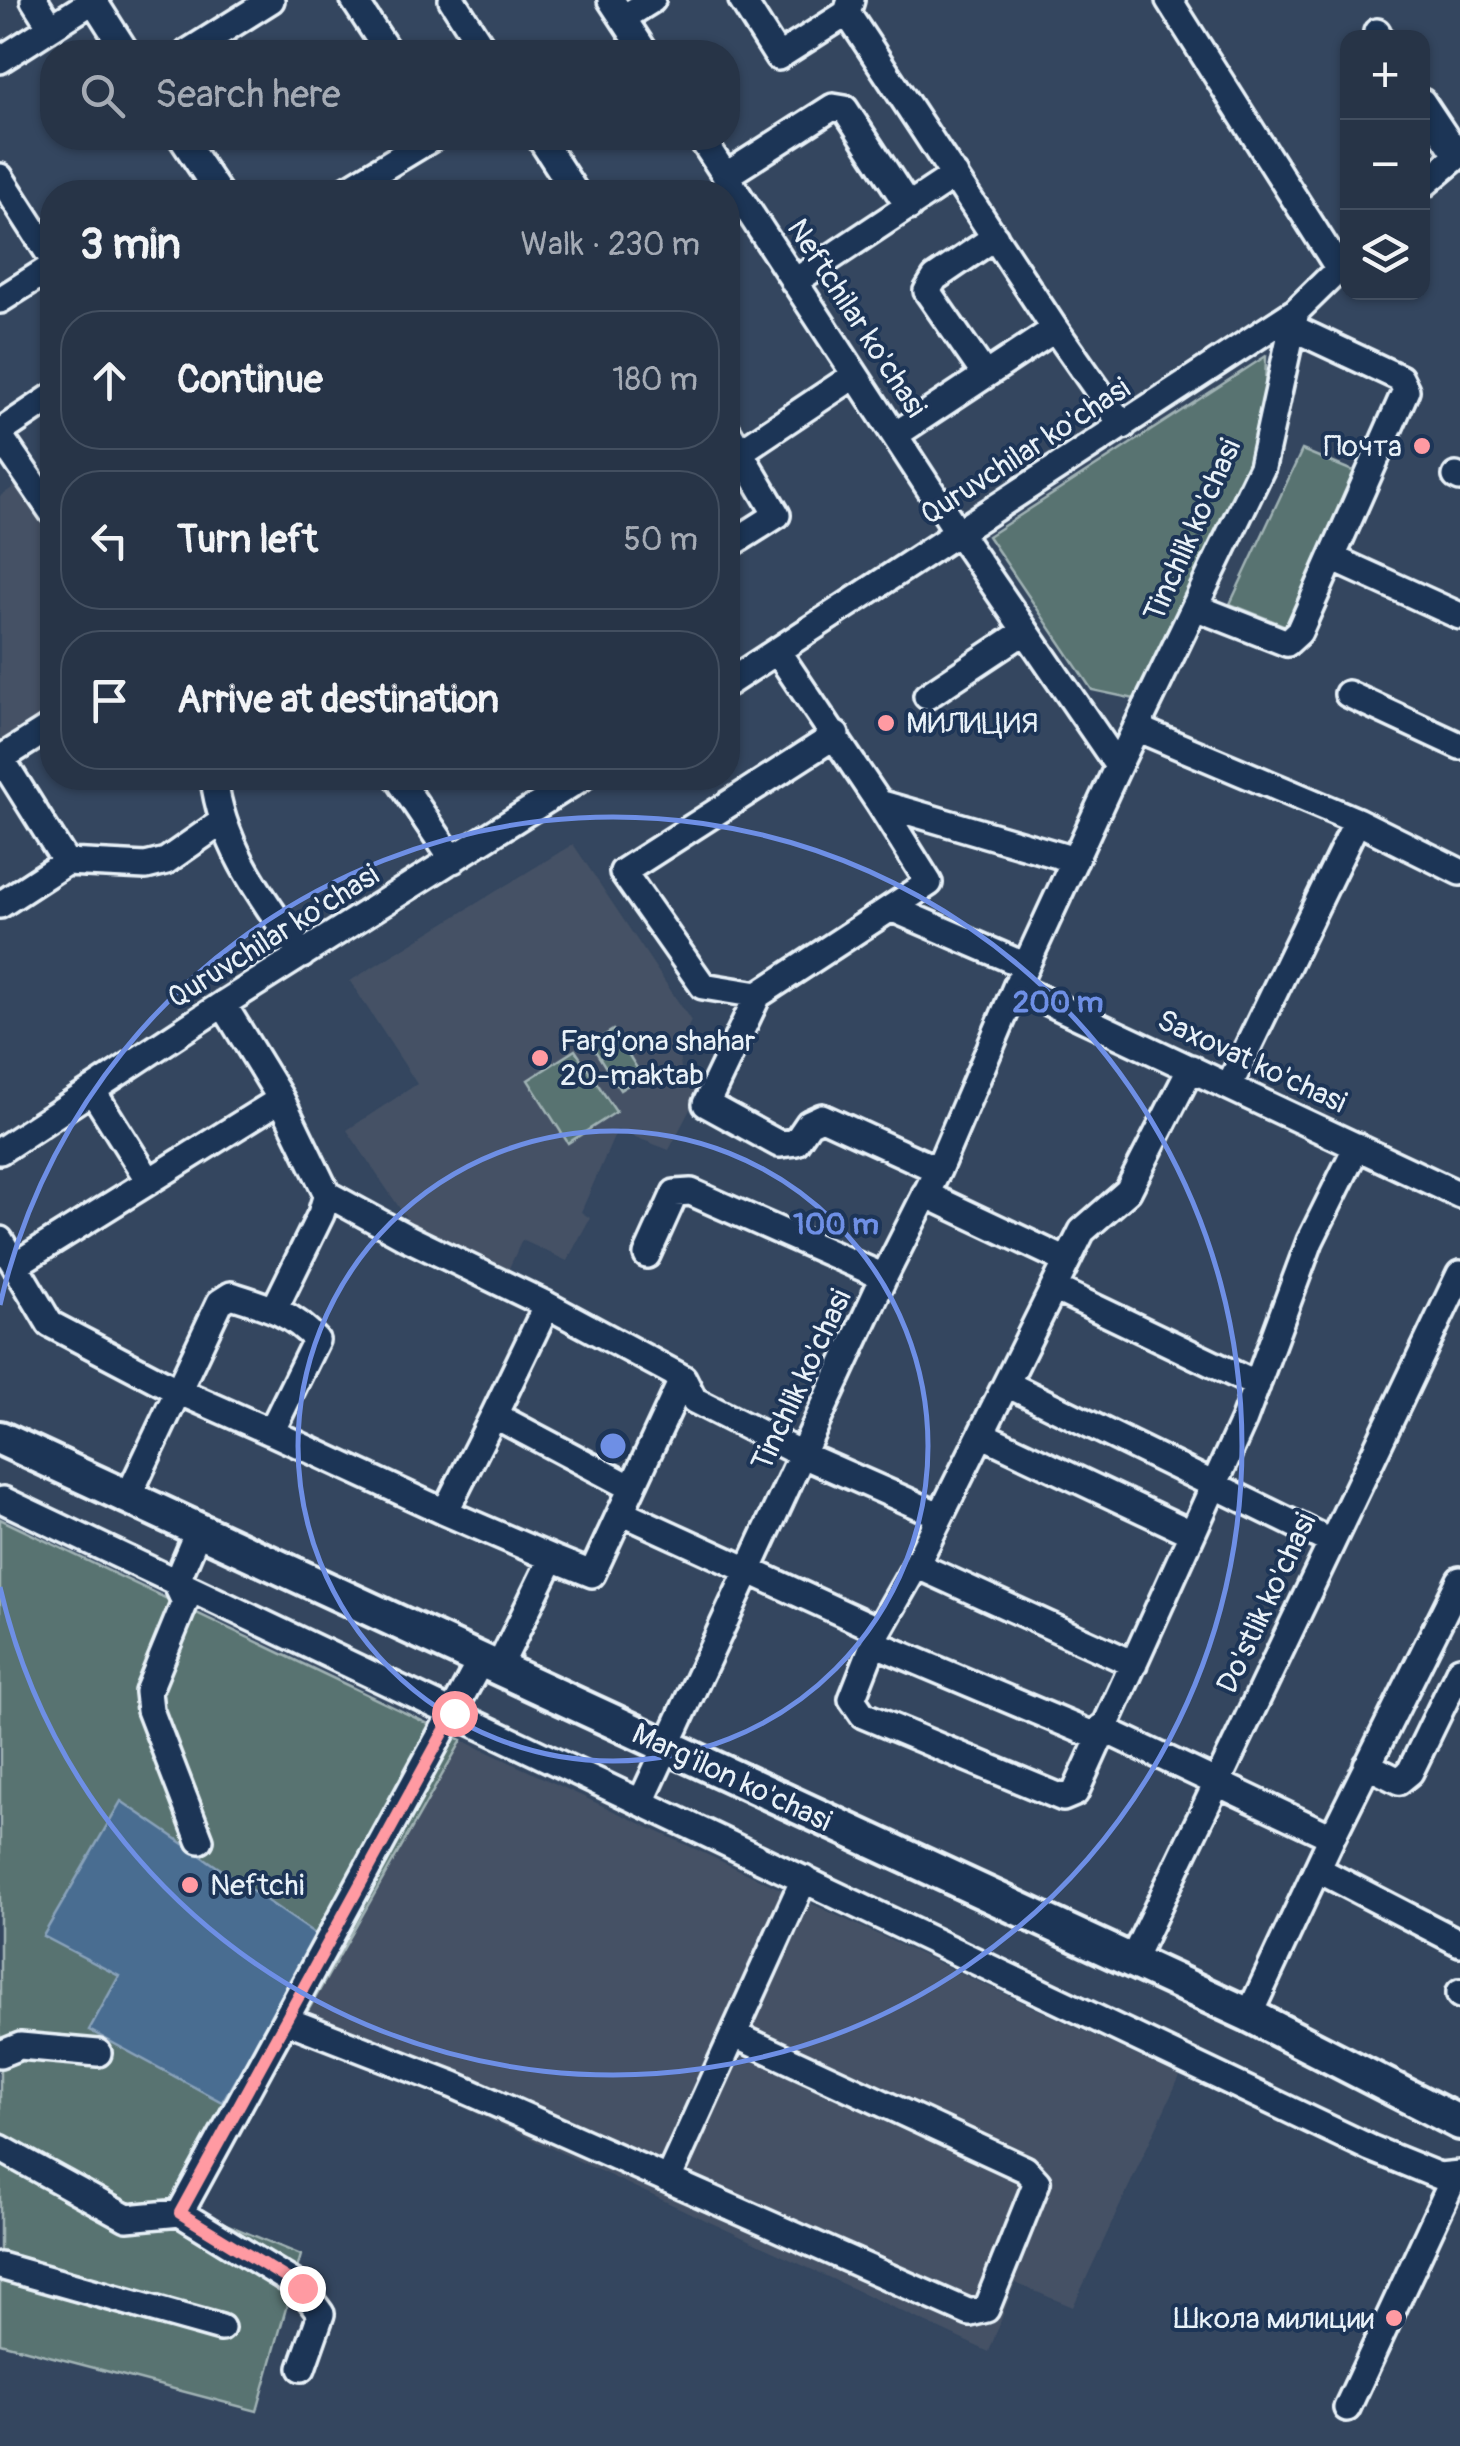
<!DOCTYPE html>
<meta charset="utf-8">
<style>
:root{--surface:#273447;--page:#333f52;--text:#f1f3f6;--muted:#a4aab4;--line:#434f60}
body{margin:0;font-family:Pangolin,sans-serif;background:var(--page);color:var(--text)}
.controls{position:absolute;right:30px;top:30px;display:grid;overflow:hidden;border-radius:20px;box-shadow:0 2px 8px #0004}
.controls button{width:90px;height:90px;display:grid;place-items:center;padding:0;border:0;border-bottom:2px solid var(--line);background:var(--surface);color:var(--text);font:50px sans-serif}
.stop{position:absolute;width:30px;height:30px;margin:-22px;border:8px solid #ff9aa2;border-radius:50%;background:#fff}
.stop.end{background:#ff9aa2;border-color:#fff;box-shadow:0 2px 10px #0008}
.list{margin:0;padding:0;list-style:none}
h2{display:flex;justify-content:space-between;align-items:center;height:130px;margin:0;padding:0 40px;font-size:42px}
h2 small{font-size:32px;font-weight:400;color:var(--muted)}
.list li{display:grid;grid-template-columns:65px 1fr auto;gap:30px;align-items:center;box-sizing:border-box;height:140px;margin:0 20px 20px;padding:0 20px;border:2px solid var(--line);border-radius:40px}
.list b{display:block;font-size:38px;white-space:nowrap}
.list em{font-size:32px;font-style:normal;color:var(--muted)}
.icon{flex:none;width:55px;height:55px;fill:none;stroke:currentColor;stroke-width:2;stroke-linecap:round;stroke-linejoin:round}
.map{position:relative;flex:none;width:1460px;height:2446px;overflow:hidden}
.search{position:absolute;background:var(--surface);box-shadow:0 2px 8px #0004;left:40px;top:40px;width:700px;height:110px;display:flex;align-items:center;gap:25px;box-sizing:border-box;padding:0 35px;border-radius:40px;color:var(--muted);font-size:38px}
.panel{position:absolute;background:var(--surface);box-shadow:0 2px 8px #0004;left:40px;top:180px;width:700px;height:610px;border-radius:40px}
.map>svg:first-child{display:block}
.built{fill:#445165}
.green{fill:#587371;stroke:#a0b2b4;stroke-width:2.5}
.water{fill:#4a6d91;stroke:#89a2ba;stroke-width:2.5}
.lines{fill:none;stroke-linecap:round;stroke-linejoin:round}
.minor-casing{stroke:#e8f1f8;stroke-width:32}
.major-casing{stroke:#e8f1f8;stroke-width:40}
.minor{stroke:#1d3557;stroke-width:25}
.major{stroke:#1d3557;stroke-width:32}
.route{stroke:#ff9aa2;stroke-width:12}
.ring{fill:none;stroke:#6e8fe5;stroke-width:5}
.poi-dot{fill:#ff9aa2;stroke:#1d3557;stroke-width:4}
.labels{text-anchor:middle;stroke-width:8;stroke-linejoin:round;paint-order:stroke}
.street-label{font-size:30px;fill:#e8f1f8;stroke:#1d3557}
.poi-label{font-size:30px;fill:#e8f1f8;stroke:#1d3557;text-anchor:start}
.centre{fill:#6e8fe5;stroke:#1d3557;stroke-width:5}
.ring-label{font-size:30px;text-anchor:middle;font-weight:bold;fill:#6e8fe5;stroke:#1d3557;stroke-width:8;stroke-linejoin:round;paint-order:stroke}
</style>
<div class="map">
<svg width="1460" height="2446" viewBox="0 0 1460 2446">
<rect width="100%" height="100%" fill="#34465f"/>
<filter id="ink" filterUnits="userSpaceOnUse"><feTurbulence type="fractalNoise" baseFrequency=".01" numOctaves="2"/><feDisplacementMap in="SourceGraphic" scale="20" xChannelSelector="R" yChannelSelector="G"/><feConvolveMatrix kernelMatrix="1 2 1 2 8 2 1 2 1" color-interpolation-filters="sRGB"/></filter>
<g filter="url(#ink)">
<path class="built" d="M23,481L52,527V710L0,744V496Z
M573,844L691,1021L678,1048L681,1068L691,1073L688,1083L701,1088L669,1150L617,1130L581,1212L590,1218L567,1261L522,1240L504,1279L419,1237L347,1130L417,1084L350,981Z
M462,1740L1180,2076L1073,2307L1015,2283L989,2352L297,2030Z"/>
<path class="green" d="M1266,356L1263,463L1149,702L1092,690L988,536Z
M1302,450L1360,474L1291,628L1230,604Z
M613,1030L642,1076L620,1090L591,1044Z
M575,1050L616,1112L568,1143L528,1080Z
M0,1519L462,1740L194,2211L301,2255L257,2411L0,2343Z"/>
<path class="water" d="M121,1801L320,1937L222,2102L89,2030L119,1976L43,1936Z"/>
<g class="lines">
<defs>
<path id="minor" d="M34,0L51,27
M93,0L126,52
M354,0L388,52
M452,0L485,52
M611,0L645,52
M742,0L778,57L847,13
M851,0L847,13L1055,329L1123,426
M1169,0L1339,269
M623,18L652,0
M1377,32L1380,38
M188,52L271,0
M0,60L94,0
M1422,102L1458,156
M182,138L218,192
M540,138L575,192
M701,138L959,534L1118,766
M725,176L833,107L845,109L909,207
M0,177L52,258
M1422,186L1460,154
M343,192L432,138
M794,282L955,175
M0,300L52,267
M985,375L927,291L935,278L995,237
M0,432L52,397
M728,432L777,515L728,546
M895,435L1055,329
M0,436L52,512
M728,460L855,375
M1456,476L1460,478
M1332,558L1460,616
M1195,607L1287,643L1299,632L1406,390L1400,378L1293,328
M777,651L879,803L1075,860
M728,683L1296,311L1348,260
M1348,694L1460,746
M927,696L1025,631
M1136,728L1357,821
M836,735L623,872L703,986L758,995L929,883L879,803
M1,758L66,862
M0,759L52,726
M214,778C222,847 263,899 302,955
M398,778L453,860
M0,905L66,862L146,866L166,861L223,821
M891,908L1026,966
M1016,987L1460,1195
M758,995L706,1104L779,1144L796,1142L809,1123L822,1117L938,1170
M1191,1068L1128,1191L1082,1231L916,1565L879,1630L852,1699L863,1715L1063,1798L1075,1793L1244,1419L1310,1241L1357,1146
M1229,1086L1357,821L1460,872
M92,1090L149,1181
M0,1151L223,1004L581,778
M327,1194L406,1237L547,1305L683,1378L694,1400L803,1455L939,1515
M925,1194L1067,1261
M0,1240L15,1265L281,1099L223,1004
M647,1255L675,1193L691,1192L884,1277
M15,1265L50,1324L178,1391L127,1499
M1054,1288L1257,1385
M231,1295C263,1305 293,1313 316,1340L271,1432L178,1391L220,1302Z
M275,1308L321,1214L327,1194L281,1099
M1007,1384L1331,1542
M494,1415L547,1305
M271,1432L445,1512
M981,1434L1191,1533
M3,1500L1370,2148L1439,2176L1460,2174
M621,1512L879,1630
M198,1531L176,1583L185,1602L148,1692L150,1710L200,1840
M552,1558L592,1574L683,1378
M916,1565L1134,1664
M874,1643L1098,1737
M498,1669L552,1558L445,1512L494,1415L632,1488
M1101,1728L1332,1837L1249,2015
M1367,1765L1399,1781L1410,1772L1460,1669
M641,1802L884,1277L938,1170L1016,987L1118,766L1262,467L1296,311
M1332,1837L1460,1580
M1317,1869L1460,1943
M1132,1961L1460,1274
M1460,1992V1995
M286,2020L454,2085L970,2313L986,2309L1037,2182L1025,2169L735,2035
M0,2054L20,2046L98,2053
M0,2148L127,2218L180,2213L302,2288L321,2314L302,2368
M668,2179L804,1879
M180,2213L480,1662
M0,2266L221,2328
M1347,2408L1455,2176"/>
<path id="major" d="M0,1438L1249,2015L1460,2123"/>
</defs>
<use href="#minor" class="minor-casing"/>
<use href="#major" class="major-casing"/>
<use href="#minor" class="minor"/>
<use href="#major" class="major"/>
</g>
</g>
<g class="lines" filter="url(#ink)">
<path class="route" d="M302,2288L180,2213L454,1713"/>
</g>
<g class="ring">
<circle cx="613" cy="1446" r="315"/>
<path d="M0 1305A629 629 0 1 1 0 1587"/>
</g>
<g class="poi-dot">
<circle cx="1422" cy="446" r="10"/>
<circle cx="886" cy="723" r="10"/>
<circle cx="540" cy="1058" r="10"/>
<circle cx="190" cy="1885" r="10"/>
<circle cx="1394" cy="2318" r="10"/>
</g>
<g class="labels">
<g class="street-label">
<text transform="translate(857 318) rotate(57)" y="10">Neftchilar ko'chasi</text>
<text transform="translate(1025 451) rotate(-33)" y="10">Quruvchilar ko'chasi</text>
<text transform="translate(1192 530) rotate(-66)" y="10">Tinchlik ko'chasi</text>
<text transform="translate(273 936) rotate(-32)" y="10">Quruvchilar ko'chasi</text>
<text transform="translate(1252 1061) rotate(25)" y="10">Saxovat ko'chasi</text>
<text transform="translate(801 1380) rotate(-65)" y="10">Tinchlik ko'chasi</text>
<text transform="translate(1266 1603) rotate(-65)" y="10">Do'stlik ko'chasi</text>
<text transform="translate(732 1777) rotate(25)" y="10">Marg'ilon ko'chasi</text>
</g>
<g class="poi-label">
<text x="1402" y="456" text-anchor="end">Почта</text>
<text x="906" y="733">МИЛИЦИЯ</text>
<text x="560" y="1051">Farg'ona shahar<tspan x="560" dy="34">20-maktab</tspan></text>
<text x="210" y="1895">Neftchi</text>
<text x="1374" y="2328" text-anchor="end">Школа милиции</text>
</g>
</g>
<circle cx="613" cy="1446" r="15" class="centre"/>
<g class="ring-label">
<text x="1058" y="1012">200 m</text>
<text x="836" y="1234">100 m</text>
</g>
</svg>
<div class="controls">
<button>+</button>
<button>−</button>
<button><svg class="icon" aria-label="layers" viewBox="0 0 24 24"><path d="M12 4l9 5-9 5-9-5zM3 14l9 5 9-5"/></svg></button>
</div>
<div class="stop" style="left:454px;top:1713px"></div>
<div class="stop end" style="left:302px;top:2288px"></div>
<div class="search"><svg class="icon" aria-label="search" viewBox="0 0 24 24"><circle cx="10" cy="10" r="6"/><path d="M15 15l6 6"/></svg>Search here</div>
<section class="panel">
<h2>3 min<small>Walk · 230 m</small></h2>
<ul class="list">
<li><svg class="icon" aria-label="ahead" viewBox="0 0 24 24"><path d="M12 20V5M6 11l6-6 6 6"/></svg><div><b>Continue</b></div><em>180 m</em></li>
<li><svg class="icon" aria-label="left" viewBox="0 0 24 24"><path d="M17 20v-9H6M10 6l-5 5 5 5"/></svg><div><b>Turn left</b></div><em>50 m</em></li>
<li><svg class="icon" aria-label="arrive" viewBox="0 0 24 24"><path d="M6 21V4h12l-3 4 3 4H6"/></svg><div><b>Arrive at destination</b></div></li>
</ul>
</section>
</div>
